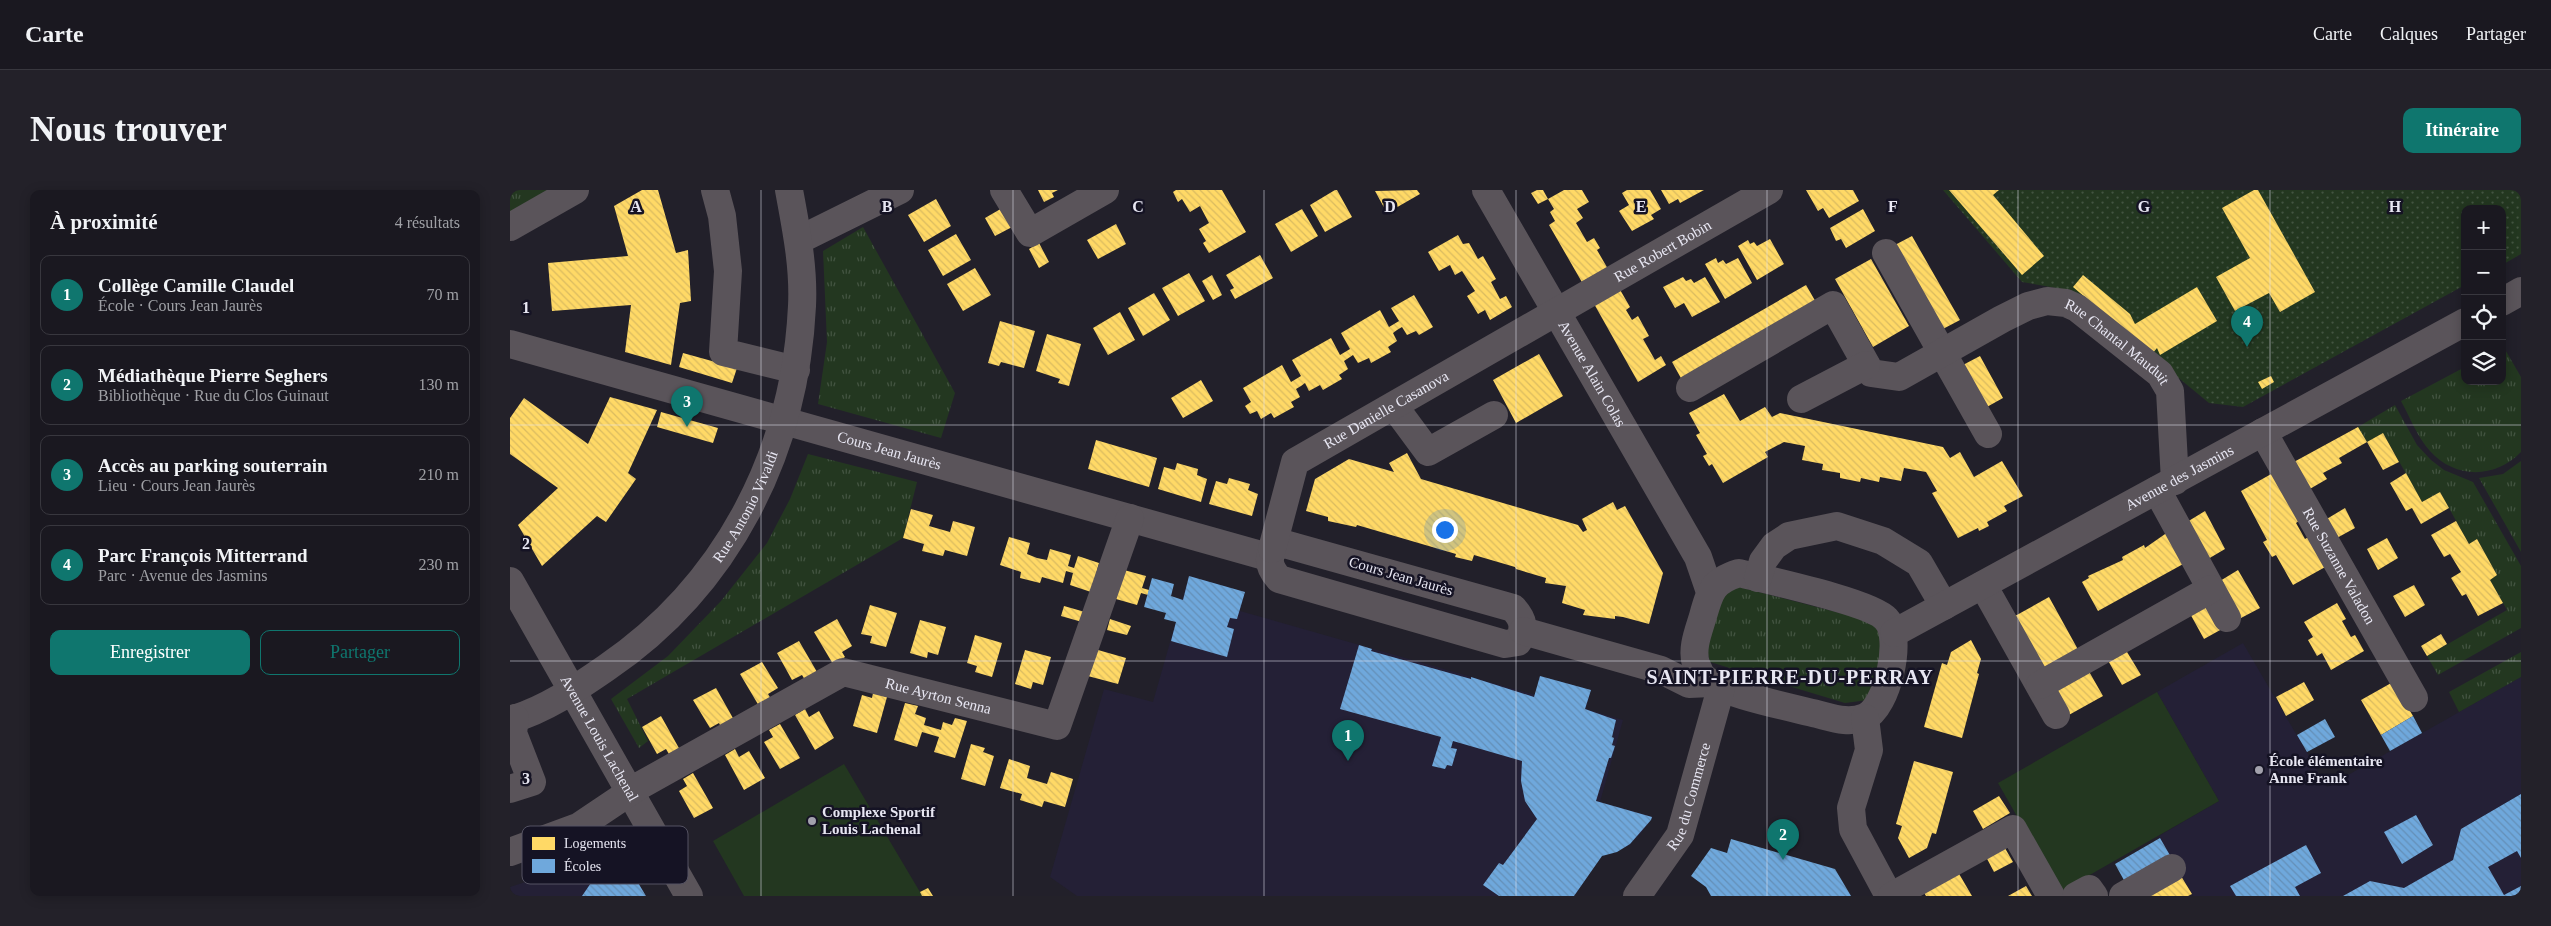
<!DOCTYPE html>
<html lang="fr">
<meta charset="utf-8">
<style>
:root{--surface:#1a1820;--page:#232129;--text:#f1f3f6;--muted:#9fa0a5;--line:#38373e;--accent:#0f766e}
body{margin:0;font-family:Georgia,serif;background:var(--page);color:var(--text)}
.controls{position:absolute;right:15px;top:15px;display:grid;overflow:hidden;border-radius:10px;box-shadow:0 2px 12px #0003}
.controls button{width:45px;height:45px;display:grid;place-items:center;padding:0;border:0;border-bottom:1px solid var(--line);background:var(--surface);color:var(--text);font:25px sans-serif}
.you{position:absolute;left:934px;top:339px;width:18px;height:18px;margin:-12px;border:4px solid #fff;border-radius:50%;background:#1a73e8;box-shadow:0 0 0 8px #1a73e833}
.badge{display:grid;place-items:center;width:32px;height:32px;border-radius:50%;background:var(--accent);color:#fff;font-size:16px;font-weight:700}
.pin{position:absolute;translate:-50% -41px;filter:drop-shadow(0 1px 2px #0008)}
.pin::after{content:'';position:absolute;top:26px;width:18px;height:15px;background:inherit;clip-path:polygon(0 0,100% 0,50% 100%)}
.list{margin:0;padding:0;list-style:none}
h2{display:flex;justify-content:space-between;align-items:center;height:65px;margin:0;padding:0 20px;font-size:21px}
h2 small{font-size:16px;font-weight:400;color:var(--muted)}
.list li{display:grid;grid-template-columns:32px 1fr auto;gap:15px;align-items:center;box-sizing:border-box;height:80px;margin:0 10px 10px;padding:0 10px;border:1px solid var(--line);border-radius:10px}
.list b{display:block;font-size:19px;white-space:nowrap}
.list p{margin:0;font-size:16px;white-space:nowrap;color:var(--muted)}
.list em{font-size:16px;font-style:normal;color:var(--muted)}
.actions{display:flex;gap:10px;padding:15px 20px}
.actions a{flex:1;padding:11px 0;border:1px solid var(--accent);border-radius:10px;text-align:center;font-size:18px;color:var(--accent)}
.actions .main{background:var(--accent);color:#fff}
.icon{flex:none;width:28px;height:28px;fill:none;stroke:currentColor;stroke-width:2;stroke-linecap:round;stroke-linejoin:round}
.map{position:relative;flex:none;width:2011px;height:706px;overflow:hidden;border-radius:10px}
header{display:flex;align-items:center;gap:30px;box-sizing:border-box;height:70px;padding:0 25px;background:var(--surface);border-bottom:1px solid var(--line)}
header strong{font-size:24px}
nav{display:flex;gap:28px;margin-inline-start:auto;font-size:18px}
.intro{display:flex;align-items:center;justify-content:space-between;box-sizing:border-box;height:120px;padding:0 30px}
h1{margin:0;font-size:35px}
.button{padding:12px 22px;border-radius:10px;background:var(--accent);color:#fff;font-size:18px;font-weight:700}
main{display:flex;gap:30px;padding:0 30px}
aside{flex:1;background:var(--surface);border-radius:10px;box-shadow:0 2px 12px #0003}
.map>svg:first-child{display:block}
.built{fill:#242036}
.grass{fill:url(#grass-tufts)}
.park{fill:url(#park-dots)}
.garden{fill:#233720}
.homes{fill:url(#homes-back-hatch)}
.schools{fill:url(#schools-back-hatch)}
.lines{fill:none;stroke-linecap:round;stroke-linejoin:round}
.minor{stroke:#5a545a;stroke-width:28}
.grid{fill:none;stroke:#e7e6f2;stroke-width:1;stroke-opacity:0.55}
.poi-dot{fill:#a2a1ac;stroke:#151324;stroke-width:2}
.labels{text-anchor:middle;stroke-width:5;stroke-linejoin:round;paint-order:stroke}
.street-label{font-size:15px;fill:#e7e6f2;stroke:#151324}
.poi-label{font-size:15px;font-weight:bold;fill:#e7e6f2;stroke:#151324;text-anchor:start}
.district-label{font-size:20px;font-weight:bold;letter-spacing:1px;fill:#e7e6f2;stroke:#151324}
.key{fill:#151324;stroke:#545262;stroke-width:1}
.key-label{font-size:14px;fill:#e7e6f2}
.grid-label{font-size:16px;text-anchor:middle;font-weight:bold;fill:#e7e6f2;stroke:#151324;stroke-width:5;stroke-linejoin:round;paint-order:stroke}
</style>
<header>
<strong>Carte</strong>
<nav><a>Carte</a><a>Calques</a><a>Partager</a></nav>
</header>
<div class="intro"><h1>Nous trouver</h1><a class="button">Itinéraire</a></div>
<main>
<aside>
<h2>À proximité<small>4 résultats</small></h2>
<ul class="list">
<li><span class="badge">1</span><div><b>Collège Camille Claudel</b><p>École · Cours Jean Jaurès</p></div><em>70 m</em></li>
<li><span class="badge">2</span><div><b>Médiathèque Pierre Seghers</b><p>Bibliothèque · Rue du Clos Guinaut</p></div><em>130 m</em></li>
<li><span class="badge">3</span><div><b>Accès au parking souterrain</b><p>Lieu · Cours Jean Jaurès</p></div><em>210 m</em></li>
<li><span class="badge">4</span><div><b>Parc François Mitterrand</b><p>Parc · Avenue des Jasmins</p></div><em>230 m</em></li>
</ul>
<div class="actions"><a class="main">Enregistrer</a><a>Partager</a></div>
</aside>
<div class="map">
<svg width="2011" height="706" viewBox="0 0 2011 706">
<defs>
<pattern id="grass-tufts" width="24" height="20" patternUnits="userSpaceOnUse" patternTransform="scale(1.25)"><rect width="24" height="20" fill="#233720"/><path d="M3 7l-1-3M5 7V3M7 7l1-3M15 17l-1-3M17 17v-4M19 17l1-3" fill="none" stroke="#435441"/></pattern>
<pattern id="park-dots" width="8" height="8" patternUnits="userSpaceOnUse" patternTransform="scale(1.25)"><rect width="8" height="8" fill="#233720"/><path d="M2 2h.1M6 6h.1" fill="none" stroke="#435441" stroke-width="1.8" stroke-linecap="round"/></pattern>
<pattern id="homes-back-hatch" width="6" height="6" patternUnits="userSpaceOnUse" patternTransform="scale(1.25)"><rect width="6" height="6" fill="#ffd966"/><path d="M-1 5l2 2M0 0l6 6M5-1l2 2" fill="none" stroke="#dabb60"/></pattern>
<pattern id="schools-back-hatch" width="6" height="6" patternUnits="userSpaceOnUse" patternTransform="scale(1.25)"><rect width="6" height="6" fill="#6fa8dc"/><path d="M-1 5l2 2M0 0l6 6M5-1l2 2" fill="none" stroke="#648fb7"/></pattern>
</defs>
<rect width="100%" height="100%" fill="#22202a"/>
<path class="built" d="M679,386L735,402L730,421L1025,505L1030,486L1081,500L1076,519L1113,530L1090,612L1143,627L1132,642L1118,656L1092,666L1064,706H567L540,687L594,499L643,512Z
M1733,453L1817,597L2011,487V706H1683L1649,646L1709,611L1647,502Z
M107,656L136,706H0V697L43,683Z"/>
<path class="grass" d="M0,0H49L0,28Z
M353,37L445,203L431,248L308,214L317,152L313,61Z
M1993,156L2011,187V262C1985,289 1945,289 1920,261C1907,247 1900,227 1891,211L1955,177V191H1992Z
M1885,215L1907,255L1921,270L1934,280L1963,292L2011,376V438L1928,485L1917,466L1997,420L1980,390L1987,385L1967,349L1959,354L1930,302L1912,312L1873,243L1857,252L1848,237Z
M298,264L407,292L393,348L117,509L138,551L129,558L101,509L158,466L211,411L257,353L280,309Z
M2011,271V362L1969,288L1993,284Z
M1229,397L1353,429L1369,439L1375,466L1358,510L1335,513L1200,472L1196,456L1213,404Z
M2011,462V487L1949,522L1939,502Z"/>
<path class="park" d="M1433,0H2011V64L1992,75V19H1955V95L1733,217L1699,213L1563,101L1512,92Z"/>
<path class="garden" d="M1647,502L1709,611L1550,702L1488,593Z
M334,574L410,702L418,698L423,706H234L203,651Z"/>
<path class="homes" d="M132,0H148L166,63L178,60L181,111L170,113L161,175L115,162L121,115L42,121L38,73L118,66L104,16Z
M528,0H548L542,3L544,7L534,12Z
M666,0H712L736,42L699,63L693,53L696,51L689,39L699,33L690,16L680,22L672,9L668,12L663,2Z
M825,0H827L842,27L815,42L800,15Z
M907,0L910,4L877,23L865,1Z
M1027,0H1033L1038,9L1028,14L1021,3Z
M1054,0H1072L1079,12L1067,19L1073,28L1066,33L1077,52L1084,48L1090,58L1087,60L1098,79L1073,94L1039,35L1045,31L1040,22L1044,19L1038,9Z
M1117,0H1140L1151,19L1141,25L1144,29L1122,41L1109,21L1119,15L1112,3Z
M1151,0H1194L1170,13L1168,9L1159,14Z
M1296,0H1343L1349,11L1319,28L1313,18L1308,21Z
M1439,0H1489L1483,5L1534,66L1512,85Z
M1744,0H1748L1805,102L1770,122L1759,103L1725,121L1706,87L1740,68L1712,18Z
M426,9L441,36L414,52L398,25Z
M494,17L504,36L485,46L475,28Z
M792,19L808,46L781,62L765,34Z
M1353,19L1365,41L1336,58L1331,49L1326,51L1320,38Z
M606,34L616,54L588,69L577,50Z
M446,44L461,70L433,86L418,60Z
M948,45L953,54L959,53L968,69L973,66L986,89L981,92L990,109L996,106L1002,117L980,130L975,120L968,124L957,106L965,101L952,81L945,85L940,75L929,81L918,62Z
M1402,46L1450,130L1431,140L1383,56Z
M1260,49L1274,74L1247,90L1228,56L1238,50L1240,54L1244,52L1247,56Z
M529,53L539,72L529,78L519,59Z
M750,65L763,88L725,109L720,100L724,98L716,85Z
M1206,68L1208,73L1213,70L1216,74L1228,68L1242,93L1215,109L1195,74Z
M1361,69L1399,136L1363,157L1325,89Z
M465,78L481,105L453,121L437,94Z
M679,83L695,111L668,126L652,98Z
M702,85L712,105L703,110L692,91Z
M1573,85L1620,124L1625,134L1687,97L1707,131L1650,165L1647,158L1642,164L1563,97Z
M1173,87L1176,91L1181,89L1184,93L1195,87L1210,112L1182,127L1174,113L1165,118L1153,97Z
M1296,95L1307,114L1172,190L1162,172Z
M1109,98L1120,117L1116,120L1122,130L1128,126L1139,146L1133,149L1145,170L1151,166L1156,175L1128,192L1083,112Z
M644,103L660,130L633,146L618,118Z
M904,105L923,137L909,145L906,141L897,145L892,137L887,140L883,143L887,151L878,157L881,162L861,173L859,168L848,173L843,165L834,171L838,179L829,185L832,189L813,200L810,195L799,201L795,193L791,196L786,199L790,207L781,212L784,217L764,228L761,223L751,229L747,221L740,224L735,216L741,212L733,198L772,175L781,192L791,186L782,170L821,148L830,165L840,159L831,143L870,120L879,137L889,131L881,118Z
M610,122L625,150L598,165L583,138Z
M490,131L525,141L514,178L491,172L489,176L478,173Z
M537,144L571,154L559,196L548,193L550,189L526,181Z
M173,163L227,178L222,193L169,177Z
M1029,164L1053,206L1006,233L983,190Z
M1470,166L1493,208L1475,218L1451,176Z
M1761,186L1764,192L1752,199L1748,192Z
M691,190L703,211L673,228L661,208Z
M1214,204L1230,231L1255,217L1262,227L1270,223L1433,257L1440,268L1450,262L1464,287L1492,271L1513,306L1494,316L1497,321L1477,332L1479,336L1469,341L1468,338L1448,348L1422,303L1427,301L1416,282L1394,278L1391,291L1370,287L1369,292L1351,288L1350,292L1330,288V283L1312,280L1313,274L1292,270L1295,256L1274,252L1255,262L1258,267L1213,293L1202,274L1199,276L1193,266L1197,264L1186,245L1190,243L1179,223Z
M100,207L147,220L118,283L126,289L96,332L87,326L32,376L8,335L48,298L0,264V228L14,208L78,254Z
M151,222L208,238L203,253L147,237Z
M1848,237L1857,252L1829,268L1832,273L1813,283L1817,289L1798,300L1782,273Z
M1873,243L1889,272L1873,280L1857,252Z
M586,250L647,268L639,297L578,279Z
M897,263L911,289L1068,335L1073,342L1077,340L1072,329L1103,312L1107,320L1115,316L1153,383L1139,434L1113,427L1105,426V429L1073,425L1075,420L1052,413L1056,396L1035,393L1036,388L1006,379L1005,377L964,365L962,371L945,367L946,364L847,335L846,337L818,331V327L796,321L805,289L839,269L884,282L879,273Z
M667,273L688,279L687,285L697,289L691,312L648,299L654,277L665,280Z
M1763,283L1790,330L1786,333L1795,349L1800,346L1817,376L1783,395L1766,365L1762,367L1753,352L1757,350L1731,301Z
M1896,283L1912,312L1930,302L1939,318L1911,334L1902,318L1896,321L1880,293Z
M719,288L740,294L738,300L748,304L742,326L699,314L706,291L717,294Z
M1835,318L1845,338L1825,349L1815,330Z
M401,319L423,325L419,336L440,342L443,331L465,337L457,366L435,360L433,366L412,361L414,354L393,348Z
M1695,321L1715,359L1698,369L1677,332Z
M1946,331L1959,354L1967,349L1987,385L1980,390L1993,413L1968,426L1956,404L1952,406L1941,388L1951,382L1940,364L1934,367L1921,345Z
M1658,342L1675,373L1588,421L1572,392L1579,388L1578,386L1613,370L1612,367L1634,355L1635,358Z
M499,347L520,353L517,364L527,368L537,370L540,359L561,365L558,376L564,378L568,366L589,373L581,402L560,395L563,383L556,381L553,393L532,387L530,393L510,388L511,382L490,375Z
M1877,348L1888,368L1868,380L1857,359Z
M614,380L636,386L632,398L639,400L638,405L631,403L627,415L606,409Z
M1728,380L1750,418L1731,428L1710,391Z
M1904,395L1915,415L1895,427L1883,406Z
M1539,407L1571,465L1537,484L1505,426Z
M1696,411L1712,439L1694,449L1678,420Z
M1827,413L1836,429L1832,431L1841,447L1845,445L1854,461L1821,480L1812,463L1807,466L1798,450L1803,447L1794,432Z
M360,415L387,423L376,457L360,453L362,446L351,444Z
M554,416L575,422L572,432L551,426Z
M327,429L342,456L332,462L335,467L323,474L304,442Z
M600,429L621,436L617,445L597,440Z
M410,430L436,437L428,465L418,462L417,468L400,463Z
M1931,444L1937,454L1917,466L1911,456Z
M465,445L492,453L482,487L465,482L467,476L457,473Z
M1461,450L1471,469L1467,483L1469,484L1452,548L1414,537L1432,473L1437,475L1441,462Z
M289,451L307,482L295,490L292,485L282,490L267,463Z
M1614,457L1631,485L1612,495L1596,467Z
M515,460L541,467L533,495L523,492L521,499L505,494Z
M588,460L616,468L608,494L574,485Z
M252,472L268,498L258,504L261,509L249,516L230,484Z
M1577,478L1593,506L1557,526L1541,498Z
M1794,492L1804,510L1776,526L1766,507Z
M1883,492L1903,526L1871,545L1851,510Z
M206,498L224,530L211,537L209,533L200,538L183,510Z
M363,503L377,507L367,543L343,536L352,505L362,508Z
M395,513L408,516L405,524L416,528L414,535L431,540L433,532L442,535L445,528L457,531L445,568L424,562L429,547L412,542L407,557L384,550Z
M295,519L299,527L309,521L324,548L305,560L285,525Z
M151,526L170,560L160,566L156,559L147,564L132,537Z
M270,534L290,568L270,579L254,552L263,547L259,540Z
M461,554L475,558L473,562L484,566L475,596L451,589Z
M225,559L229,567L239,561L255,588L234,600L215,565Z
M499,569L520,576L517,588L537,594L541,582L563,589L555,617L534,611L532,617L510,610L512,604L490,598Z
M1404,571L1443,582L1426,644L1422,643L1417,658L1399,668L1388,648L1392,636L1386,634Z
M183,583L203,618L184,628L169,601L177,596L173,589Z
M1489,606L1500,623L1473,639L1463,621Z
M1492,653L1503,672L1484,682L1474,663Z
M1448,682L1462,706H1416L1413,701Z
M1671,686L1682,704L1678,706H1635Z
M1516,696L1522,706H1498Z
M418,698L423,706H412L410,702Z"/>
<path class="schools" d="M679,386L735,402L727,429L720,428L717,437L724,439L717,467L661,451L666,432L654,429L656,423L634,417L642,388L664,394L661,406L673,410Z
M849,455L862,459L861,461L961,489V487L1024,507L1030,486L1081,500L1075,519L1106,530L1102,547L1104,548L1102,555L1105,556L1101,568H1099L1086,611L1142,627L1141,630L1120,654L1107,662L1092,666L1064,706H989L973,695L989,673L993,675L1027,629L1015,611L1011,591L1012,571L943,551L941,558L947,559L942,576L937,575L935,579L922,576L931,547L830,519Z
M1903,526L1912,543L1880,561L1871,545Z
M1815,529L1825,547L1797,562L1787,545Z
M2011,604V668L2007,661L1978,677L1994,705L2011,696V706H1833L1860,691L1894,698L1943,670L1951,639Z
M1906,625L1923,655L1892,674L1874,642Z
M1650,648L1661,667L1615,692L1605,674Z
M1221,649L1325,679L1341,706H1201L1196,697L1181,686L1201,658L1217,663Z
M1796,655L1811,683L1785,697L1790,706H1726L1720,696Z
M97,681L116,683L127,691L136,706H72L85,687Z"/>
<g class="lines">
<g class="minor">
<path d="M205,0L212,26L218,81L213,162L286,180"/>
<path d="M494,0L520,43L595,0"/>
<path id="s1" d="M976,0L1188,367L1200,402"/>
<path d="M0,37L65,0"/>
<path d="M289,50L390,0"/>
<path d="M1376,63L1478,244"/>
<path d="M1992,112L2011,101"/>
<path id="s2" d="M0,154L758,367"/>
<path id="s3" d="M1180,198L1323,115L1361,183L1389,187L1492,129L1518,116L1537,111L1556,113L1567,118L1650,184L1660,201L1665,291"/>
<path d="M1291,209L1356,175"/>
<path d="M884,216L918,262L984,225"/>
<path id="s4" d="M1753,242L1904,508"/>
<path d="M1647,300L1717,428"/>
<path d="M771,353L1003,418C1014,430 1015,438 1008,452L995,454L769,389C757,375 756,364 771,353Z"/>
<path id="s5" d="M762,359L785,272L1259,0"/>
<path d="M1229,383C1256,390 1361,412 1376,429C1394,447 1377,518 1355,527C1339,534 1323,528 1307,524C1284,518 1207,503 1193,487C1190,484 1188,478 1186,474C1181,458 1189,440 1193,426C1200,401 1203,391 1229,383Z"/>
<path d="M1248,388L1253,371L1264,356L1279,346L1327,336L1373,351L1409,373L1434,416"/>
<path id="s6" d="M0,391L179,706"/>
<path d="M1473,395L1546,525"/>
<path d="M1013,441L1151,480L1179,494L1201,493"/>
<path id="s7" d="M1384,443L1955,132"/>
<path d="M1530,495L1701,399"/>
<path d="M1355,528L1359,560L1341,618L1343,639L1379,706"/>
<path id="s8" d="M0,530C35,520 67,498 96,478C218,395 285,262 292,116C294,77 286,38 279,0"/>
<path d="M0,599L22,592L3,543L5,528"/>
<path id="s9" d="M0,662L68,637L129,596L333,482L547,536L620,328"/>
<path id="s10" d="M1127,706L1170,645L1211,498"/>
<path d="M1382,706L1503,639L1541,706"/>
<path d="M1566,706L1579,699L1584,706"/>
<path d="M1613,706L1662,678"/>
</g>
</g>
<path class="grid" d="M251,0V706M503,0V706M754,0V706M1006,0V706M1257,0V706M1508,0V706M1760,0V706M0,235H2011M0,471H2011"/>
<g class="poi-dot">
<circle cx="1749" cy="580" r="5"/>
<circle cx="302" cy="631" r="5"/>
</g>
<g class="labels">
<g class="street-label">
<text dy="5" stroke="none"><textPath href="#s5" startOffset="514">Rue Robert Bobin</textPath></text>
<text dy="5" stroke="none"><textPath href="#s3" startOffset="522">Rue Chantal Mauduit</textPath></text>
<text dy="5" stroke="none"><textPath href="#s1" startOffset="212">Avenue Alain Colas</textPath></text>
<text dy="5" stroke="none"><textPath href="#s5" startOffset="195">Rue Danielle Casanova</textPath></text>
<text dy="5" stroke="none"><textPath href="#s2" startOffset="394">Cours Jean Jaurès</textPath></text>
<text dy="5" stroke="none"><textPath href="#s7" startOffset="325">Avenue des Jasmins</textPath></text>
<text dy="5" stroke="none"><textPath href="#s8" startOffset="326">Rue Antonio Vivaldi</textPath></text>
<text dy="5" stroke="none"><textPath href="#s4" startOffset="154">Rue Suzanne Valadon</textPath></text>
<text transform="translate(891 386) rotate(16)" y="5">Cours Jean Jaurès</text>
<text dy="5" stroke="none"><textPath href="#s9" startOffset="478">Rue Ayrton Senna</textPath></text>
<text dy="5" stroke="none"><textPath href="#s6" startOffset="181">Avenue Louis Lachenal</textPath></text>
<text dy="5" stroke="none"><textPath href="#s10" startOffset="114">Rue du Commerce</textPath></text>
</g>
<g class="poi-label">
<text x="1759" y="576">École élémentaire<tspan x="1759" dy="17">Anne Frank</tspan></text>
<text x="312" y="627">Complexe Sportif<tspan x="312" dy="17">Louis Lachenal</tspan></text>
</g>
<g class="district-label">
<text x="1280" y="494">SAINT-PIERRE-DU-PERRAY</text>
</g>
</g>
<rect x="12" y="636" width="166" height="58" rx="8" class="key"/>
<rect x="22" y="647" width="23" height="13" fill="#ffd966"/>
<rect x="22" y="669" width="23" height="14" fill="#6fa8dc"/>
<g class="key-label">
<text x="54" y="658">Logements</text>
<text x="54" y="681">Écoles</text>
</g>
<g class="grid-label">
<text x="126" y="22">A</text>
<text x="377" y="22">B</text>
<text x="628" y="22">C</text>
<text x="880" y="22">D</text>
<text x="1131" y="22">E</text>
<text x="1383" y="22">F</text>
<text x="1634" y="22">G</text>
<text x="1885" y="22">H</text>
<text x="16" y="123">1</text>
<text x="16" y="359">2</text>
<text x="16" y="594">3</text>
</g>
</svg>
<div class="controls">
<button>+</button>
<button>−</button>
<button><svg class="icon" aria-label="locate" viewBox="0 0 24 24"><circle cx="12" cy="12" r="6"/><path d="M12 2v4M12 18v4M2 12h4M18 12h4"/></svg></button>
<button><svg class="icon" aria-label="layers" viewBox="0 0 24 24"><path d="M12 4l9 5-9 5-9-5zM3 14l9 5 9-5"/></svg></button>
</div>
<div class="you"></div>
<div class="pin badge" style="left:838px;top:571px">1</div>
<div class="pin badge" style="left:1273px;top:670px">2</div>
<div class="pin badge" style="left:177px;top:237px">3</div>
<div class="pin badge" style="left:1737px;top:157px">4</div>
</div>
</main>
